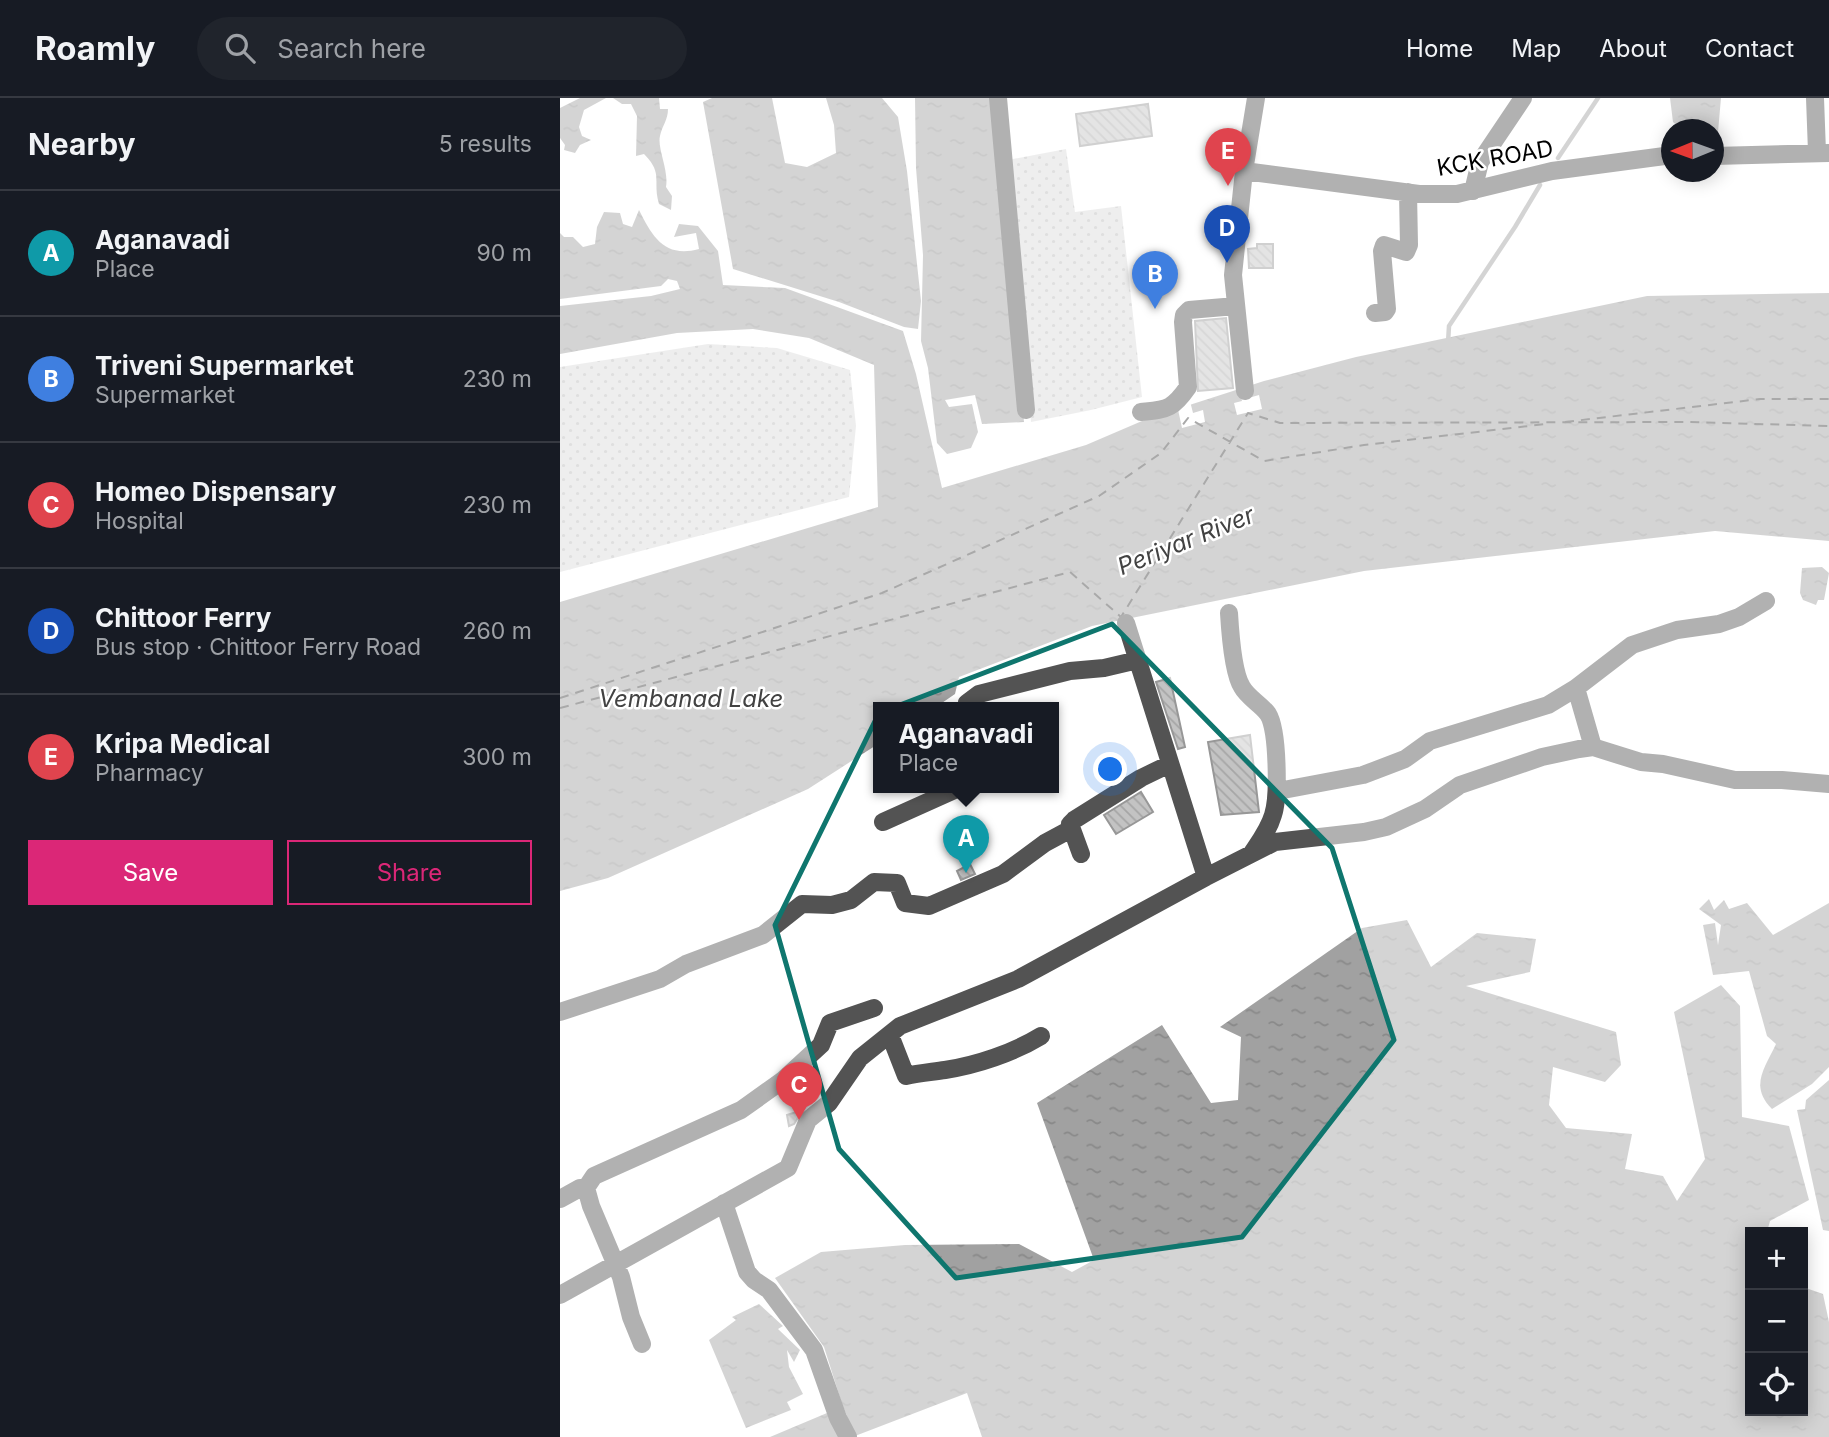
<!DOCTYPE html>
<meta charset="utf-8">
<style>
:root{--surface:#171b24;--page:#20242c;--text:#f1f3f6;--muted:#9ea1a6;--line:#363941;--accent:#db2777}
body{margin:0;font-family:Inter,sans-serif;background:var(--page);color:var(--text)}
.controls{position:absolute;right:21px;bottom:21px;display:grid;overflow:hidden;border-radius:0px;box-shadow:0 4px 18px #0003}
.controls button{width:63px;height:63px;display:grid;place-items:center;padding:0;border:0;border-bottom:2px solid var(--line);background:var(--surface);color:var(--text);font:35px sans-serif}
.compass{position:absolute;left:1101px;top:21px;width:63px;height:63px;border-radius:50%;background:var(--surface);box-shadow:0 4px 18px #0003;rotate:269deg}
.you{position:absolute;left:551px;top:672px;width:24px;height:24px;margin:-18px;border:5px solid #fff;border-radius:50%;background:#1a73e8;box-shadow:0 0 0 10px #1a73e833}
.badge{display:grid;place-items:center;width:46px;height:46px;border-radius:50%;background:var(--accent);color:#fff;font-size:23px;font-weight:700}
.pin{position:absolute;translate:-50% -58px;filter:drop-shadow(0 2px 4px #0008)}
.pin::after{content:'';position:absolute;top:37px;width:24px;height:21px;background:inherit;clip-path:polygon(0 0,100% 0,50% 100%)}
.popup{position:absolute;left:313px;top:604px;width:186px;height:91px;box-sizing:border-box;display:grid;place-content:center;border-radius:0px;background:var(--surface);filter:drop-shadow(0 2px 5px #0005);font-size:23px;white-space:nowrap;color:var(--muted)}
.popup b{font-size:26px;color:var(--text)}
.popup::after{content:'';position:absolute;left:50%;top:100%;margin-left:-14px;border:14px solid transparent;border-top-color:var(--surface)}
.list{margin:0;padding:0;list-style:none}
h2{display:flex;justify-content:space-between;align-items:center;height:91px;margin:0;padding:0 28px;font-size:30px}
h2 small{font-size:23px;font-weight:400;color:var(--muted)}
.list li{display:grid;grid-template-columns:46px 1fr auto;gap:21px;align-items:center;box-sizing:border-box;height:126px;padding:0 28px;border-top:2px solid var(--line)}
.list b{display:block;font-size:26px;white-space:nowrap}
.list p{margin:0;font-size:23px;white-space:nowrap;color:var(--muted)}
.list em{font-size:23px;font-style:normal;color:var(--muted)}
.actions{display:flex;gap:14px;padding:21px 28px}
.actions a{flex:1;padding:16px 0;border:2px solid var(--accent);border-radius:0px;text-align:center;font-size:24px;color:var(--accent)}
.actions .main{background:var(--accent);color:#fff}
.icon{flex:none;width:38px;height:38px;fill:none;stroke:currentColor;stroke-width:2;stroke-linecap:round;stroke-linejoin:round}
.map{position:relative;flex:none;width:1269px;height:1339px;overflow:hidden}
header{display:flex;align-items:center;gap:42px;box-sizing:border-box;height:98px;padding:0 35px;background:var(--surface);border-bottom:2px solid var(--line)}
header strong{font-size:33px}
nav{display:flex;gap:38px;margin-inline-start:auto;font-size:24px}
.search{width:490px;height:63px;background:var(--page);display:flex;align-items:center;gap:18px;box-sizing:border-box;padding:0 24px;border-radius:38px;color:var(--muted);font-size:26px}
main{display:flex}
aside{flex:1;background:var(--surface)}
.map>svg:first-child{display:block}
.green{fill:url(#green-dots)}
.water{fill:url(#water-ripples)}
.pier{fill:#fff}
.lines{fill:none;stroke-linecap:round;stroke-linejoin:round}
.stream{stroke:#a1a1a1;stroke-width:4.5}
.ferry{stroke:#424242;stroke-width:2;stroke-dasharray:9 7;stroke-linecap:butt}
.building{fill:url(#building-back-hatch);stroke:#979797;stroke-width:2}
.minor{stroke:#535353;stroke-width:18}
.marked{fill:none;stroke:#0f766e;stroke-width:5;stroke-linejoin:round}
.labels{text-anchor:middle;stroke-width:5;stroke-linejoin:round;paint-order:stroke}
.street-label{font-size:23px;fill:#000;stroke:#fff}
.water-label{font-size:24px;font-style:italic;fill:#424242;stroke:#fff}
</style>
<header>
<strong>Roamly</strong>
<div class="search"><svg class="icon" aria-label="search" viewBox="0 0 24 24"><circle cx="10" cy="10" r="6"/><path d="M15 15l6 6"/></svg>Search here</div>
<nav><a>Home</a><a>Map</a><a>About</a><a>Contact</a></nav>
</header>
<main>
<aside>
<h2>Nearby<small>5 results</small></h2>
<ul class="list">
<li><span class="badge" style="background:#0f9aa8">A</span><div><b>Aganavadi</b><p>Place</p></div><em>90 m</em></li>
<li><span class="badge" style="background:#3f7fe0">B</span><div><b>Triveni Supermarket</b><p>Supermarket</p></div><em>230 m</em></li>
<li><span class="badge" style="background:#e0444e">C</span><div><b>Homeo Dispensary</b><p>Hospital</p></div><em>230 m</em></li>
<li><span class="badge" style="background:#1a4fb4">D</span><div><b>Chittoor Ferry</b><p>Bus stop · Chittoor Ferry Road</p></div><em>260 m</em></li>
<li><span class="badge" style="background:#e0444e">E</span><div><b>Kripa Medical</b><p>Pharmacy</p></div><em>300 m</em></li>
</ul>
<div class="actions"><a class="main">Save</a><a>Share</a></div>
</aside>
<div class="map">
<svg width="1269" height="1339" viewBox="0 0 1269 1339">
<defs>
<pattern id="green-dots" width="8" height="8" patternUnits="userSpaceOnUse" patternTransform="scale(1.75)"><rect width="8" height="8" fill="#dadada"/><path d="M2 2h.1M6 6h.1" fill="none" stroke="#b9b9b9" stroke-width="1.8" stroke-linecap="round"/></pattern>
<pattern id="water-ripples" width="26" height="14" patternUnits="userSpaceOnUse" patternTransform="scale(1.75)"><rect width="26" height="14" fill="#a1a1a1"/><path d="M2 4q2-2 4 0t4 0M15 11q2-2 4 0t4 0" fill="none" stroke="#898989"/></pattern>
<pattern id="building-back-hatch" width="6" height="6" patternUnits="userSpaceOnUse" patternTransform="scale(1.75)"><rect width="6" height="6" fill="#c3c3c3"/><path d="M-1 5l2 2M0 0l6 6M5-1l2 2" fill="none" stroke="#a6a6a6"/></pattern>
</defs>
<rect width="100%" height="100%" fill="#fff"/>
<path class="green" d="M506,51L515,114L561,108L582,299L531,312L471,324L448,62Z
M148,246L217,250L290,272L296,328L289,399L0,474V269Z"/>
<path class="water" d="M20,0H46L24,12L19,29L22,38L31,42L20,47L15,55L4,52L5,47L0,40V10Z
M53,0H99L100,11H108C108,22 102,28 100,38C97,50 109,72 106,89L112,98L111,112L99,106C92,83 104,76 84,56L76,58L77,18L71,6H62Z
M152,0H212L225,65L247,69L276,55L274,27L266,0H322L338,19L347,73L361,203L358,231L344,229L279,204L173,171L143,4Z
M355,0H435L464,324L422,326L415,297L385,302L389,309L412,306L418,334L411,350L387,356L377,345L368,270L361,243L363,157L356,70Z
M1110,0H1161L1158,34L1154,37V32L1121,31L1113,24Z
M79,112C93,140 105,160 139,151L136,135L114,139L119,126L138,128L158,153L163,187L225,190L343,233L356,276L382,390L526,347L589,320L704,283L796,259L1087,198L1269,195V443L1155,433L804,473L532,528L399,579L395,596L376,609H318V646L248,691L48,780L0,793V504L318,409L314,267L249,240L193,231L117,235L0,256V208L91,198L120,191L117,183L108,181L101,188L0,201V135L4,139H13L23,149L35,146L37,129L44,114L60,115L63,126L72,129Z
M1262,469L1269,475L1264,502H1258L1256,507L1243,502L1240,495L1242,470Z
M1149,801L1154,812L1164,802L1169,811L1187,805L1213,837L1269,805V969L1252,986L1212,1011C1189,988 1205,970 1216,946L1207,938L1189,873L1153,877L1143,827L1155,825L1158,847L1161,827L1139,811Z
M847,822L871,869L917,835L976,841L970,874L906,888L1056,934L1061,967L1045,984L993,969L989,1007L1006,1030L1072,1036L1065,1071L1103,1078L1117,1103L1145,1061L1114,914L1161,887L1180,908L1182,1019L1229,1028L1249,1102L1210,1123L1207,1134H1190V1313H1243V1189L1263,1196L1269,1224V1339H422L407,1295L295,1338L282,1306L264,1249L215,1180L261,1154L345,1147L459,1146L512,1174L534,1162L477,1005L602,927L651,1005L678,1002L681,939L660,929L802,830Z
M1269,982V1133L1263,1132L1237,1012L1245,1011L1246,1002Z
M199,1206L223,1228L218,1231L240,1252L234,1264L227,1252L229,1269L243,1296L227,1304L231,1312L186,1330L149,1242L176,1222L172,1219Z
M267,1315L280,1339H210Z"/>
<path class="pier" d="M689,286L692,299L699,297L702,311L677,317L674,305L682,303L678,289Z
M630,303L633,315L643,312L645,324L622,330L617,307Z"/>
<g class="lines">
<path class="stream" d="M998,60L1038,0
M888,245L889,228L955,129L980,87"/>
<path class="ferry" d="M1005,324L1200,301H1269
M0,600L322,495L539,398L601,355L628,320L704,363L804,347L986,326
M0,610L510,474L561,519L688,315L720,325L1126,324L1269,328"/>
</g>
<path class="building" d="M588,6L592,38L520,48L516,16Z
M697,146H713V170H689L688,151L697,150Z
M666,220L673,290L638,293L635,223Z
M610,580L625,649L618,651L596,584Z
M690,637L699,714L661,717L648,644Z
M581,694L593,714L556,736L544,717Z
M410,766L415,776L401,782L397,773Z
M243,1012L234,1026L229,1028L227,1017Z"/>
<g class="lines">
<path class="minor" d="M438,0L466,312
M1255,0L1257,54
M1154,58L1269,55
M684,73L859,96H897L992,73L1112,57
M913,93L920,64L963,0
M815,215L825,214L827,211L822,153L824,147L846,154L849,147L848,94
M685,293L673,177L684,73L696,0
M581,314C607,311 612,312 628,289L623,224L624,217L629,212L676,208
M669,515C670,532 673,575 682,589C688,600 701,606 708,616C718,632 719,699 713,717C709,731 700,743 692,755
M1016,590L1033,649
M408,609L407,605L419,596L510,573L544,570L578,562
M718,693L803,677L845,661L870,643L988,607L1016,590L1072,547L1117,532L1159,526L1179,519L1206,503
M323,724L401,689
M521,756L510,726L514,722L581,680L610,666
M646,779L715,744L804,734L826,729L865,711L900,687L982,659L1019,651L1033,649L1081,664L1103,666L1175,682H1222L1269,686
M0,914L100,881L126,866L203,837L242,806L272,807L291,802L314,784L337,785L345,805L369,808L443,776L485,745L511,731
M330,937L346,978C359,975 372,974 385,972C417,967 453,955 481,938
M26,1090L31,1108L61,1179L71,1219L82,1246
M0,1101L20,1090H26L34,1078L181,1012L223,982L261,947L270,925L314,910
M164,1105L187,1174L194,1182L209,1192L254,1252L278,1320L288,1339
M0,1197L228,1070L248,1022L269,1005L300,960L340,928L458,881L646,779L566,525"/>
</g>
<path d="M0 0H1269V1339H0ZM552,526L772,750L834,942L682,1139L396,1180L279,1051L215,827L319,615Z" fill="#fff" fill-opacity=".55" fill-rule="evenodd"/>
<path class="marked" d="M552,526L772,750L834,942L682,1139L396,1180L279,1051L215,827L319,615Z"/>
<g class="labels">
<g class="street-label">
<text transform="translate(935 60) rotate(-10)" y="8">KCK ROAD</text>
</g>
<g class="water-label">
<text transform="translate(626 443) rotate(-22)" y="8">Periyar River</text>
<text x="131" y="609">Vembanad Lake</text>
</g>
</g>
</svg>
<div class="controls">
<button>+</button>
<button>−</button>
<button><svg class="icon" aria-label="locate" viewBox="0 0 24 24"><circle cx="12" cy="12" r="6"/><path d="M12 2v4M12 18v4M2 12h4M18 12h4"/></svg></button>
</div>
<svg class="compass" viewBox="-18 -18 36 36"><path d="M0-13l5 13h-10z" fill="#e53935"/><path d="M0 13l5-13h-10z" fill="#9ea1a6"/></svg>
<div class="you"></div>
<div class="pin badge" style="left:406px;top:775px;background:#0f9aa8">A</div>
<div class="popup"><b>Aganavadi</b>Place</div>
<div class="pin badge" style="left:595px;top:211px;background:#3f7fe0">B</div>
<div class="pin badge" style="left:239px;top:1022px;background:#e0444e">C</div>
<div class="pin badge" style="left:667px;top:165px;background:#1a4fb4">D</div>
<div class="pin badge" style="left:668px;top:88px;background:#e0444e">E</div>
</div>
</main>
